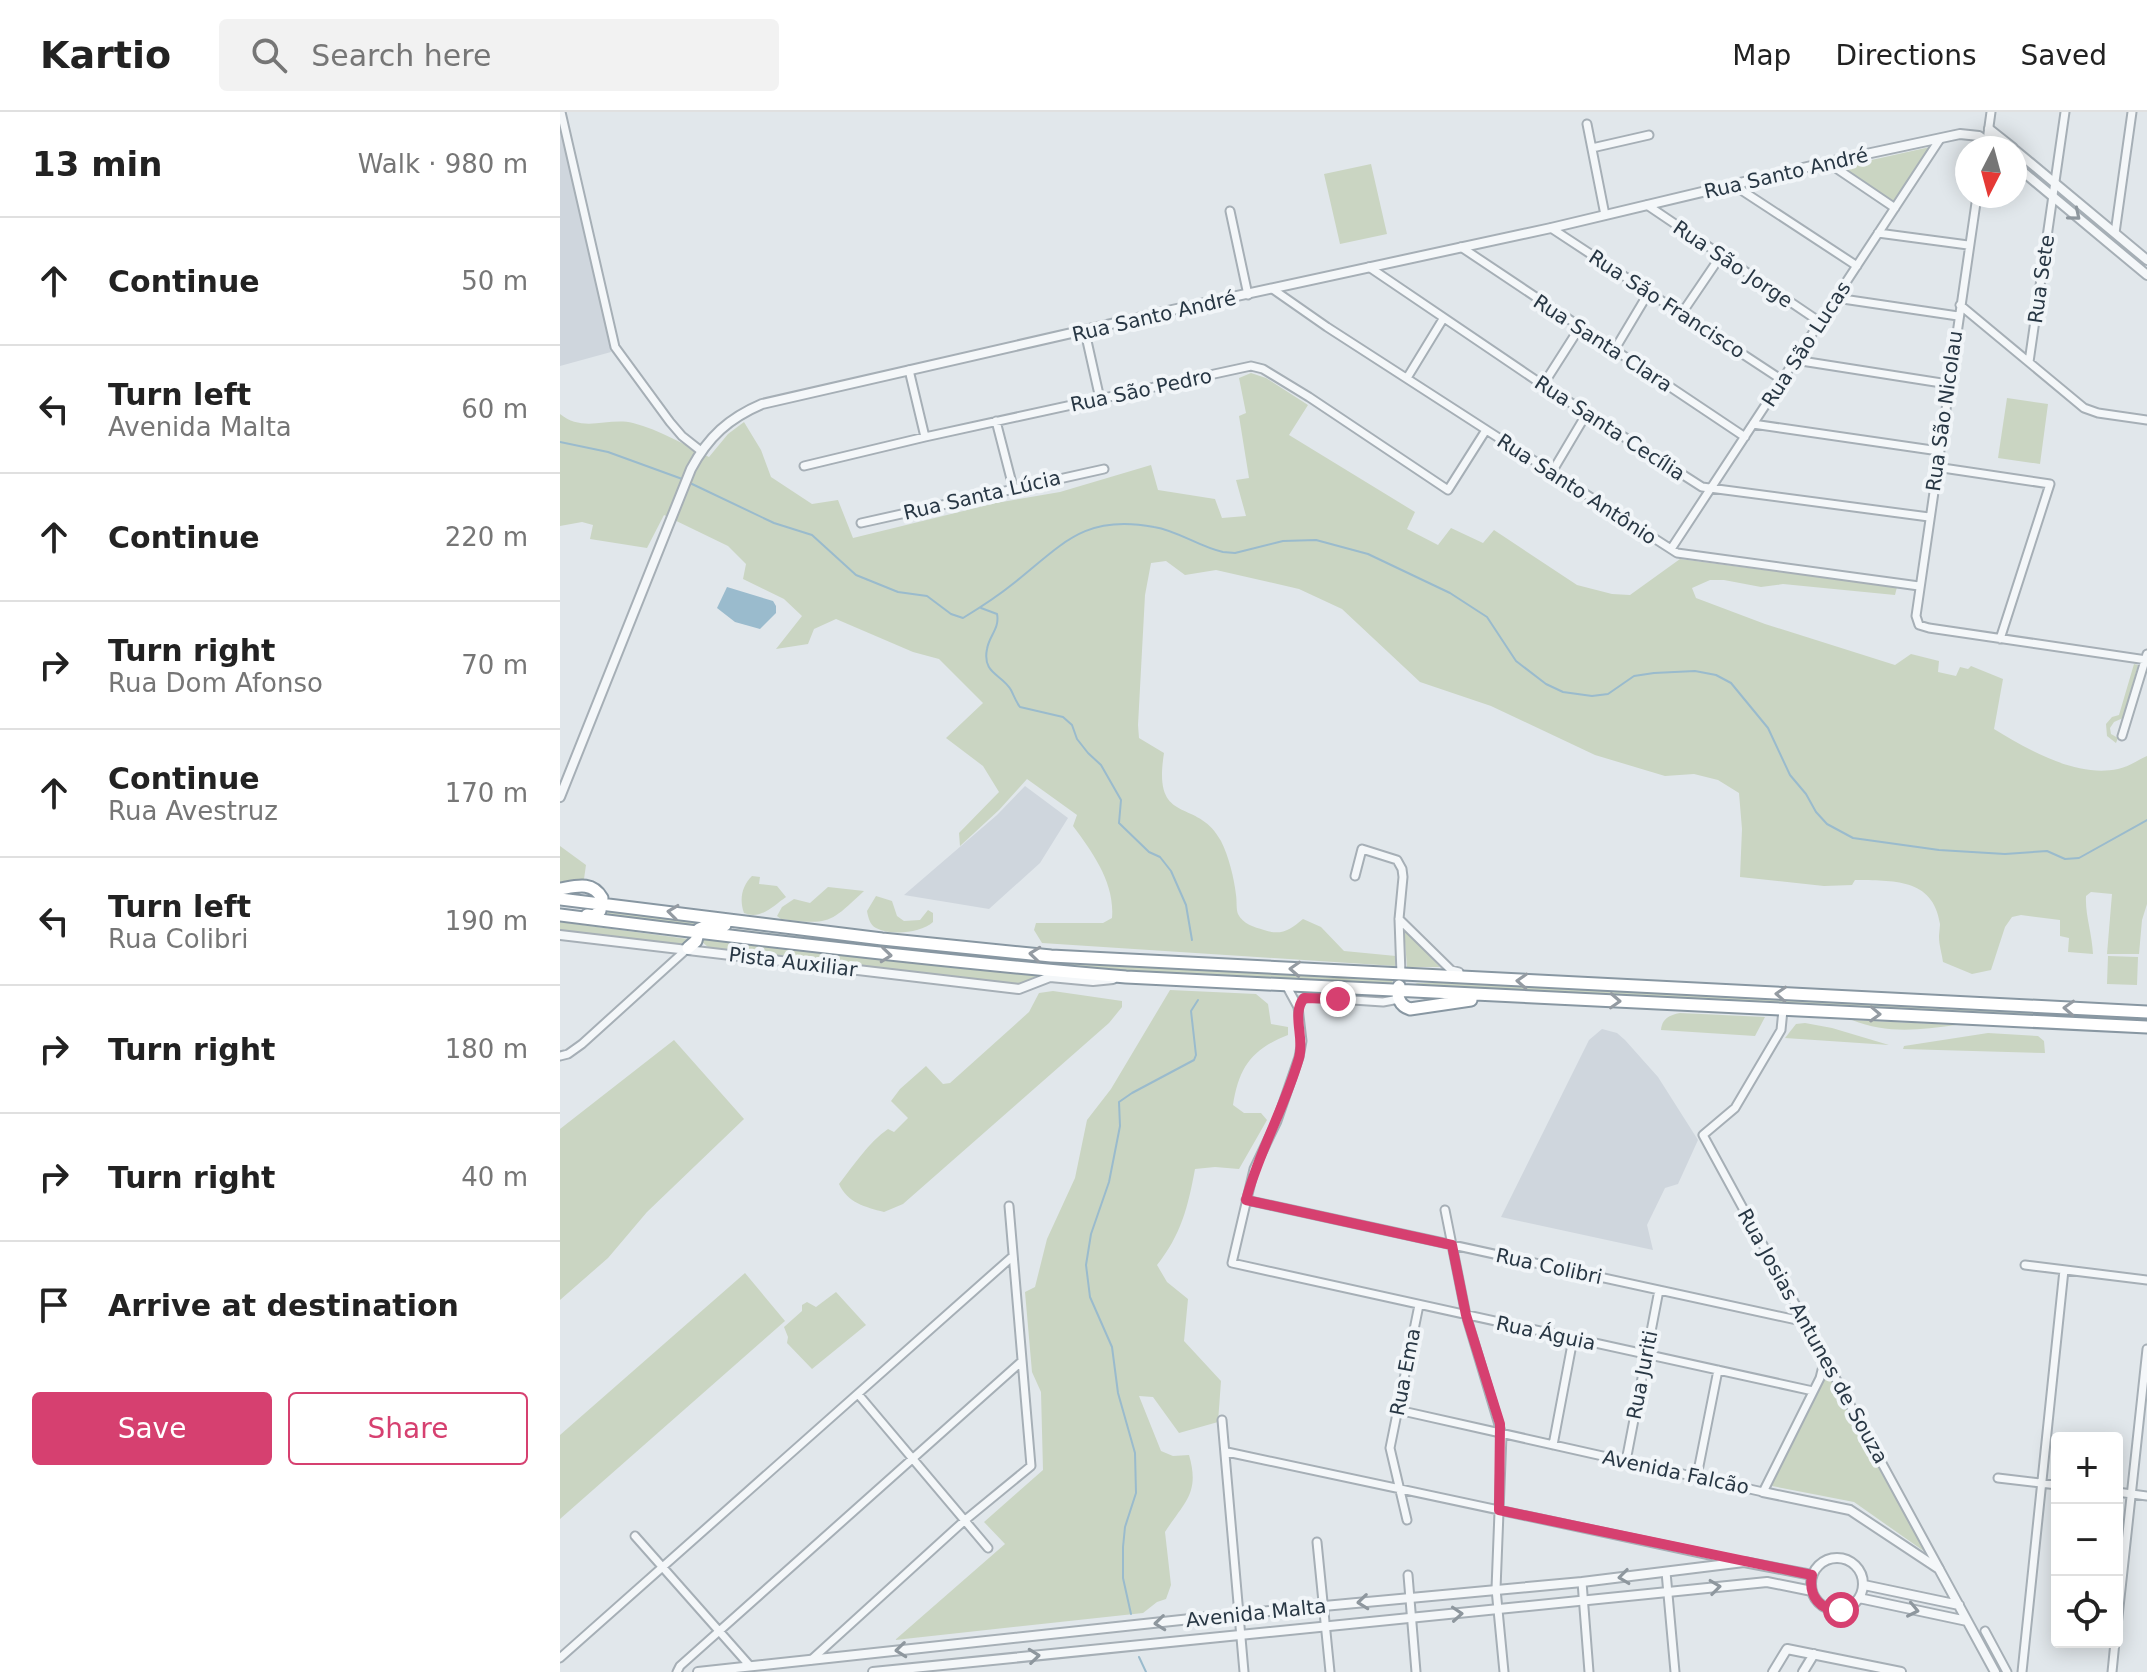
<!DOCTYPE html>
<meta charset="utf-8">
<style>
:root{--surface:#fff;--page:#f2f2f2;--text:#222;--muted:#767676;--line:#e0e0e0;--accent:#d64070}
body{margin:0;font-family:"DejaVu Sans",sans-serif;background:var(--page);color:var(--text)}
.controls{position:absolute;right:24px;bottom:24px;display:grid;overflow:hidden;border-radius:8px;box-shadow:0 4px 20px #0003}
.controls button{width:72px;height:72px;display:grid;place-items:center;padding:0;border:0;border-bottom:2px solid var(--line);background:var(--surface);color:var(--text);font:40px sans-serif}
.compass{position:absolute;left:1395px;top:24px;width:72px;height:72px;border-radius:50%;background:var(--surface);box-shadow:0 4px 20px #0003;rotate:186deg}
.stop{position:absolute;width:24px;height:24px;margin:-18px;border:6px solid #d64070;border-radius:50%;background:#fff}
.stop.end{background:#d64070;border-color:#fff;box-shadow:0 2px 8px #0008}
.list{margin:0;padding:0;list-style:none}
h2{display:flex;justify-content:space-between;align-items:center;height:104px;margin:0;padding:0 32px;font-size:34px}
h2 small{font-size:26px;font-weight:400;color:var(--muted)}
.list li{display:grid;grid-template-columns:52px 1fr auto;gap:24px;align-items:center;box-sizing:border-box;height:128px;padding:0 32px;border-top:2px solid var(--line)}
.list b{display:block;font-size:30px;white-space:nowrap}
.list p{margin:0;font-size:26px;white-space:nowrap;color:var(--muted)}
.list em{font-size:26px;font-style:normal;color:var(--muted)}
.actions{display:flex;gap:16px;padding:24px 32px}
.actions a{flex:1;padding:18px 0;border:2px solid var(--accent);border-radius:8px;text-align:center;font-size:28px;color:var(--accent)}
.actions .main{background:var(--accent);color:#fff}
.icon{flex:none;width:44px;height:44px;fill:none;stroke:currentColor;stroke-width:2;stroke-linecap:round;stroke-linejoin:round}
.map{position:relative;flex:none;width:1587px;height:1560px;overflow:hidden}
header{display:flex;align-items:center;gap:48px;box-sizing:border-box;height:112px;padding:0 40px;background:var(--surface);border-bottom:2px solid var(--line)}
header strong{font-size:38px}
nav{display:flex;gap:44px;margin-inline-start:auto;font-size:28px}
.search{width:560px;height:72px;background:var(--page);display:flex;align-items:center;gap:20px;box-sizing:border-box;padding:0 28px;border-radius:8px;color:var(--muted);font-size:30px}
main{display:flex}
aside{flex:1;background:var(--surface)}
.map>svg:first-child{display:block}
.built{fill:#cfd6dd}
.green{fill:#cad5c2}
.water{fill:#9abbcd}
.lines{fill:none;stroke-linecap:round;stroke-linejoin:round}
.stream{stroke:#9abbcd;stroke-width:2}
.minor-casing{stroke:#a6afb6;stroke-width:11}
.tertiary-casing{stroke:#a6afb6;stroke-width:12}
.trunk-casing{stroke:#8897a2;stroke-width:15}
.minor{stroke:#f4f7f9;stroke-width:7}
.tertiary{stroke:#f4f7f9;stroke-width:8}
.trunk{stroke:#fff;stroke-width:11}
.oneway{stroke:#8e979e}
.oneway2{stroke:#949ba2}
.route{stroke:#d64070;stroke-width:10}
.labels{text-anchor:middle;stroke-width:8;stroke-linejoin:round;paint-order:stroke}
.street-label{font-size:20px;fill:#283744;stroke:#f1f5f8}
</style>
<header>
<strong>Kartio</strong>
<div class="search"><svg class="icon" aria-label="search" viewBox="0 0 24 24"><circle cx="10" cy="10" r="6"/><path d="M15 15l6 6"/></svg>Search here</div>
<nav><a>Map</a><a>Directions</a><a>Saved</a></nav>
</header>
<main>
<aside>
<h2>13 min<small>Walk · 980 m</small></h2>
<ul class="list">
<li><svg class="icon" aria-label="ahead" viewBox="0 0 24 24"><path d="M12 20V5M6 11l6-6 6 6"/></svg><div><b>Continue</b></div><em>50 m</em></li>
<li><svg class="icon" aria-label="left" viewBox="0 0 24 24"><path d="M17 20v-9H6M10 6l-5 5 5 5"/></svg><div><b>Turn left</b><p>Avenida Malta</p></div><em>60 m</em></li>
<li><svg class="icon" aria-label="ahead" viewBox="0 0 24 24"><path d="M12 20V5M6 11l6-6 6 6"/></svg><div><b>Continue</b></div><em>220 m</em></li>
<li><svg class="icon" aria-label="right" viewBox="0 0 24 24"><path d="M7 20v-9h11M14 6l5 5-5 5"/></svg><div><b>Turn right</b><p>Rua Dom Afonso</p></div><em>70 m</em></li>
<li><svg class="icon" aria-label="ahead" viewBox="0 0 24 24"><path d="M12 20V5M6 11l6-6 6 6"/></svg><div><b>Continue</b><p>Rua Avestruz</p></div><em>170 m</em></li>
<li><svg class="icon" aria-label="left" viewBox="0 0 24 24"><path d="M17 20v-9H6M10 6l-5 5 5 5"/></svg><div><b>Turn left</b><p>Rua Colibri</p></div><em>190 m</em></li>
<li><svg class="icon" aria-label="right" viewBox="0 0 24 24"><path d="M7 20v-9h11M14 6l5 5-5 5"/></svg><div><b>Turn right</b></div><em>180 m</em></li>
<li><svg class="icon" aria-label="right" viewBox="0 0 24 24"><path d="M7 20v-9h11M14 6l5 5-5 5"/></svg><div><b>Turn right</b></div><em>40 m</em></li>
<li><svg class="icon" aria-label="arrive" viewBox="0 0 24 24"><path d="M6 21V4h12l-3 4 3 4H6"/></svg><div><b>Arrive at destination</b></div></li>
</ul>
<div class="actions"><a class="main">Save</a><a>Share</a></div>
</aside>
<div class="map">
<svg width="1587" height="1560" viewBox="0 0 1587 1560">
<rect width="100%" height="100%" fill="#e1e7eb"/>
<path class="built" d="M0,12L51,240L0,254Z
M465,674L508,706L480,751L429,797L344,783L437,703Z
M1042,917L1057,921L1065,928L1098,965L1138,1028L1118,1072L1105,1076L1087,1113L1093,1138L941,1105L1029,928Z"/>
<path class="green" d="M1370,35L1333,90L1280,55Z
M811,52L827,122L780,132L764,62Z
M691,261L706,266L748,293L729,323L855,400L847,417L878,433L891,416L923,431L934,418L1017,473L1052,482L1070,483L1120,447L1337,475L1335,483L1223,472L1201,475L1164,468H1150L1132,476L1136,486L1205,512L1335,553L1351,542L1379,549L1378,560L1396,564L1400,555L1408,557L1411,554L1443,567L1434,617C1467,637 1516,666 1558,657C1568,655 1578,648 1587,644V792L1582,808L1579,842H1547L1552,782L1531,780L1526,784C1525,803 1532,821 1533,842L1508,840L1509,826L1500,824V808L1461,803L1452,805L1445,815L1431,858L1412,862L1383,850C1382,842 1379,833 1379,825C1379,823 1380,814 1380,812C1373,765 1332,769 1295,768L1292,773L1264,774L1180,765L1182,717L1179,681L1158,668L1134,662L1105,664L1035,643L931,594L860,570L782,497L739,477L656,458L625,463L606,449L591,451L585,483L578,613L579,626L604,641C592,716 637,684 661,729C669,745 674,766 676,783C677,789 676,797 678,802C683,812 694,815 704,818C721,824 730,818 743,807L761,815L784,839L836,844L835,854L482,831L474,818L476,811H543L552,806C555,771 533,741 513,714L517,703L467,667L439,698L400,734L399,721L439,680L423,654L386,626L423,591L379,547L353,540L276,507L254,517L248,532L216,537L242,504L224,487L183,467L186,452L168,434L104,403L87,436L30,427L33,413L22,410L0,414V302C23,321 48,305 73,311C100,318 125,333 149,345L168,322L184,310L201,338L211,365L252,392L278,388L293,426L436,391L500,380L591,353L598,378L655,387L662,406L686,404L676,368L689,366L679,304L686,301L679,266Z
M1447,286L1488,292L1480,352L1438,346Z
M1574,552L1578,553L1563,606L1554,610L1550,616L1551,622L1558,626L1556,631L1547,624L1546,612L1552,605L1559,603Z
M0,734L26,753L24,767L0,773Z
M192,764L200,765L199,772L217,774L226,785C213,794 201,808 184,801C179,787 182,774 192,764Z
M268,775L304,779C269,812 269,813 221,807L217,804L222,795L234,787L250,791Z
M316,784L332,789L337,804L344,809L360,808L368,798L373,801V810C361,821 331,824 316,816C310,813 308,805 307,799Z
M50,798L135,811L129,816L73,809L45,803Z
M0,810L128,827L131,829L123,834L0,818Z
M158,815L243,825L832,866L833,869L831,872L460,854L150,818Z
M844,817L880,855H847Z
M145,825L477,864L456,873L148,835L141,829Z
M1548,844L1578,845L1577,873L1547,872Z
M857,871H985L1587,902V909L984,879L850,875Z
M610,878L696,882L708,892L711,912L728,915V923C692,937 679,955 673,993L684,1001H701L707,1008L679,1057L655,1055L635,1057C628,1095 621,1123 597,1153L607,1170L628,1187L624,1229L661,1269L658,1310L619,1321L593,1285L579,1284L601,1339L613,1344L629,1343C640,1381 625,1389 605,1420L611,1473L606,1487L597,1490L583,1501L335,1528L445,1432L424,1410L483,1358L481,1280L472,1260L465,1180L475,1175L487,1127L515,1066L527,1008L551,977Z
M493,879L562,889V895L549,911L343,1092L324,1100C305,1095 288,1091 279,1072C294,1053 308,1031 328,1017L334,1020L348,1006L331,989L340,977L366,954L383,972L390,971L469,900L479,881Z
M1120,901L1205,905L1195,924L1101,918C1102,907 1109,903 1120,901Z
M1292,908L1396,913C1359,918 1327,922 1292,908Z
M1245,911L1272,916L1329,933L1225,926L1236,912Z
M1428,921L1478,924L1484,929L1485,941L1343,937L1344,934Z
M114,928L184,1007L87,1100L48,1146L0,1188V1017Z
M185,1161L225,1209L0,1407V1323Z
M276,1180L306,1213L252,1257L227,1231L228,1225L224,1215L242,1199V1193L247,1190L256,1195Z
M1267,1255L1368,1442L1294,1390L1212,1374L1211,1371L1264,1266Z"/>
<path class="water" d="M167,475L213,489L216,494V501L200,517L175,510L157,496Z"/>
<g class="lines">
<path class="stream" d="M0,330L48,340L125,368
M130,371L214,411L252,423L296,463L338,480L367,484L391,502L403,506C421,495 438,484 454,471C503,432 524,402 594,415C619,419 639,435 663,440L675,441L723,429L756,428L808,442L890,481L927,505L956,549L986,572L1003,580L1032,584L1048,582L1074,564L1094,561L1135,559L1156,563L1171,571L1208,616L1230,663L1246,682L1256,700L1267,712L1293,726L1379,738L1445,742L1487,739L1505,747L1519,746L1587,708
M421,496L437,502C440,516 429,524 427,537C422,562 442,562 451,578C454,584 456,590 460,595L503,605L512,613L517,627L528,641L541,653L561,688L559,711L589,740L600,745L611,759L626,793L632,828
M571,1502L563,1466V1435L565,1415L576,1381L575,1341L558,1281L552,1235L530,1185L526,1153L531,1122L549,1070L560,1014L559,990L572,981L634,948L636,943L631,899L638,888
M579,1545L586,1560"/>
<defs>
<path id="minor" d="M1,0L55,235L110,310L122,324L141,339
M1027,12L1045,103
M1032,36L1089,23
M1426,36L1431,0
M1267,50L1335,96
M1172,72L1297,154
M1417,84L1356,504L1359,513L1369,516L1587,548
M1087,93L1260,210
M670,99L688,183
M991,116L1222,268
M1318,121L1408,133
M1555,121L1572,0
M901,135L1185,325
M809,155L983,273L1142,375L1369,405
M714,178L767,215L1117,441L1359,474
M1276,186L1398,204
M1400,193L1524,296L1538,301L1587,308
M1122,201L1160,145
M525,220L540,287
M1055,237L1089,180
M1235,248L1388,272
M1469,250L1505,0
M349,258L365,325
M847,266L883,207
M983,273L1020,215
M436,309L453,375
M1193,312L1379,339
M244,354L365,325L691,254L703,257L749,285L888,378L926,318
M1376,355L1490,372L1440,527
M992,360L1027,301
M301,411L544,357
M1111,437L1380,27
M1562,624L1587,542
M795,764L802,737L837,748L842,757L843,765L839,807L841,862
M839,807L891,858L899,860
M726,873L738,895
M839,887L823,890L747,885L742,888L738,895L742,929L739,945L717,1009L694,1057L672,1151L1253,1279
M1223,898L1221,918L1175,996L1143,1023L1379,1456
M0,944L8,942L22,932L128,836
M686,1088L1246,1210
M885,1098L906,1203L942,1323L936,1477L944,1560
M1465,1153L1587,1168
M298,1282L428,1436
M838,1298L1203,1380L1260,1266L1265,1246
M662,1308L684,1560
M993,1333L1013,1227
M667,1340L1178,1449
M1066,1349L1099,1178
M1137,1364L1158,1258
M1438,1366L1497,1373
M1557,1380L1587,1384
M847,1408L830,1336L859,1193
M75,1424L190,1554
M757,1430L770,1560
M1106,1460L1115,1560
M848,1463L856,1560
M1022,1470L1029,1560
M1557,1514L1587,1237
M1425,1519L1447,1560
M0,1546L453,1144
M251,1548L404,1409L471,1354L449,1094
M117,1560L120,1554L462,1249
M1462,1560L1504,1158
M1552,1560L1555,1530"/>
<path id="tertiary" d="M1429,17L1453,36
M1455,38L1587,148
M1455,53L1587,163
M0,685L131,357C148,325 169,306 202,292L612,198L991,116L1264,51L1400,22L1419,24L1435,36
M0,823L459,877L490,865L533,869L553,867
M1203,1380L1290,1398L1379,1457L1435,1560
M1251 1472a26 26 0 1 1 52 0a26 26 0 1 1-52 0Z
M1304,1473L1399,1493
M1299,1486L1407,1509
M138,1560L677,1502L1022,1470L1184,1450L1252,1463
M313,1560L1207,1470L1252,1479
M1213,1560L1227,1537L1341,1560
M1243,1560L1254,1542"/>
<path id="trunk" d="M0,777C17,774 32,769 42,786L40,799L34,804L27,803
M0,787L322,827L491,844L1587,900
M0,803C188,827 376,849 566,865L1587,915
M128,836L136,829L139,817L151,812L165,813
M839,874C836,885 840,894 850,897L911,888"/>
</defs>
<use href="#minor" class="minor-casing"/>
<use href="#tertiary" class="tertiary-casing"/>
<use href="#trunk" class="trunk-casing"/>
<use href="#minor" class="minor"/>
<use href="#tertiary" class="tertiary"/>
<use href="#trunk" class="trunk"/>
</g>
<defs><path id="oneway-chevron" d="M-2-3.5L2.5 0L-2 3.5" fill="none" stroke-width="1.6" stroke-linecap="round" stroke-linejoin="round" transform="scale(2)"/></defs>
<g class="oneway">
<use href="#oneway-chevron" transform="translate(1515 103) rotate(40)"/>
<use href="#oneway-chevron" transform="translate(1064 1465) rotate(173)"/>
<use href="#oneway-chevron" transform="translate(1155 1475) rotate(-7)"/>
<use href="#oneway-chevron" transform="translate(803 1490) rotate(174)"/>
<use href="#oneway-chevron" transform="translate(1353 1498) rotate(12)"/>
<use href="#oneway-chevron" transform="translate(897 1502) rotate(-4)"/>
<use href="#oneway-chevron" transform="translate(600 1511) rotate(174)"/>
<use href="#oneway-chevron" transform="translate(341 1538) rotate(174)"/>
<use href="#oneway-chevron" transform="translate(474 1544) rotate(-6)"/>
</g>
<g class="oneway2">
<use href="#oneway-chevron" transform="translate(113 800) rotate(-173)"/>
<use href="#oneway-chevron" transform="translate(475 842) rotate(-174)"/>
<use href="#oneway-chevron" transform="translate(326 843) rotate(6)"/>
<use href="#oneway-chevron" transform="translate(735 857) rotate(-177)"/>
<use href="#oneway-chevron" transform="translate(962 869) rotate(-177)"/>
<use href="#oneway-chevron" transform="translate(1221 882) rotate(-177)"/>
<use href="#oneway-chevron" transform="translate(1055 889) rotate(3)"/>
<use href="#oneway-chevron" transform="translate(1509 896) rotate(-177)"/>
<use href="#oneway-chevron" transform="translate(1315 902) rotate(2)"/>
</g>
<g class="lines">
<path class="route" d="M778,887L744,886C731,902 745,926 739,946C725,995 699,1039 686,1088L892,1133L906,1203L940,1312L939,1398L1252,1463C1248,1484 1260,1499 1281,1498"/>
</g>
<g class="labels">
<g class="street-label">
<text transform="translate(1226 61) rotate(-13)" y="7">Rua Santo André</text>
<text transform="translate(1173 152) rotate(34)" y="7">Rua São Jorge</text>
<text transform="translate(1481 167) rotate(-82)" y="7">Rua Sete</text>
<text transform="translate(1107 192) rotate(33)" y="7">Rua São Francisco</text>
<text transform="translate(594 204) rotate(-13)" y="7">Rua Santo André</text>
<text transform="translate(1043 231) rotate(33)" y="7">Rua Santa Clara</text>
<text transform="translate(1246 232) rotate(-57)" y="7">Rua São Lucas</text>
<text transform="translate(581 278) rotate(-12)" y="7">Rua São Pedro</text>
<text transform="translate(1384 299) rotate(-82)" y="7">Rua São Nicolau</text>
<text transform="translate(1050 316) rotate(33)" y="7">Rua Santa Cecília</text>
<text transform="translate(1017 377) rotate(33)" y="7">Rua Santo Antônio</text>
<text transform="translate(422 383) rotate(-13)" y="7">Rua Santa Lúcia</text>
<text transform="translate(233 850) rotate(7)" y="7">Pista Auxiliar</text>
<text transform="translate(989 1154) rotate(12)" y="7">Rua Colibri</text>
<text transform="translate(986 1221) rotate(12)" y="7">Rua Águia</text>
<text transform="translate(1253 1224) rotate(61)" y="7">Rua Josias Antunes de Souza</text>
<text transform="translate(845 1260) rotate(-79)" y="7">Rua Ema</text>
<text transform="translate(1082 1263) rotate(-79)" y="7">Rua Juriti</text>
<text transform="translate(1116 1360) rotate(12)" y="7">Avenida Falcão</text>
<text transform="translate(696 1501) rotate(-6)" y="7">Avenida Malta</text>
</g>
</g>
</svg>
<div class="controls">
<button>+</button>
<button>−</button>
<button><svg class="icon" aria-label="locate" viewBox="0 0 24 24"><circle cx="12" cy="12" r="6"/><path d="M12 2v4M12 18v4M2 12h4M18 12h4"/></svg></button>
</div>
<svg class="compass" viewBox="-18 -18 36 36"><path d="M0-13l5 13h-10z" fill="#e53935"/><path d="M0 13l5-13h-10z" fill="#767676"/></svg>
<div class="stop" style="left:1281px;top:1498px"></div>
<div class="stop end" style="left:778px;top:887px"></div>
</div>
</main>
